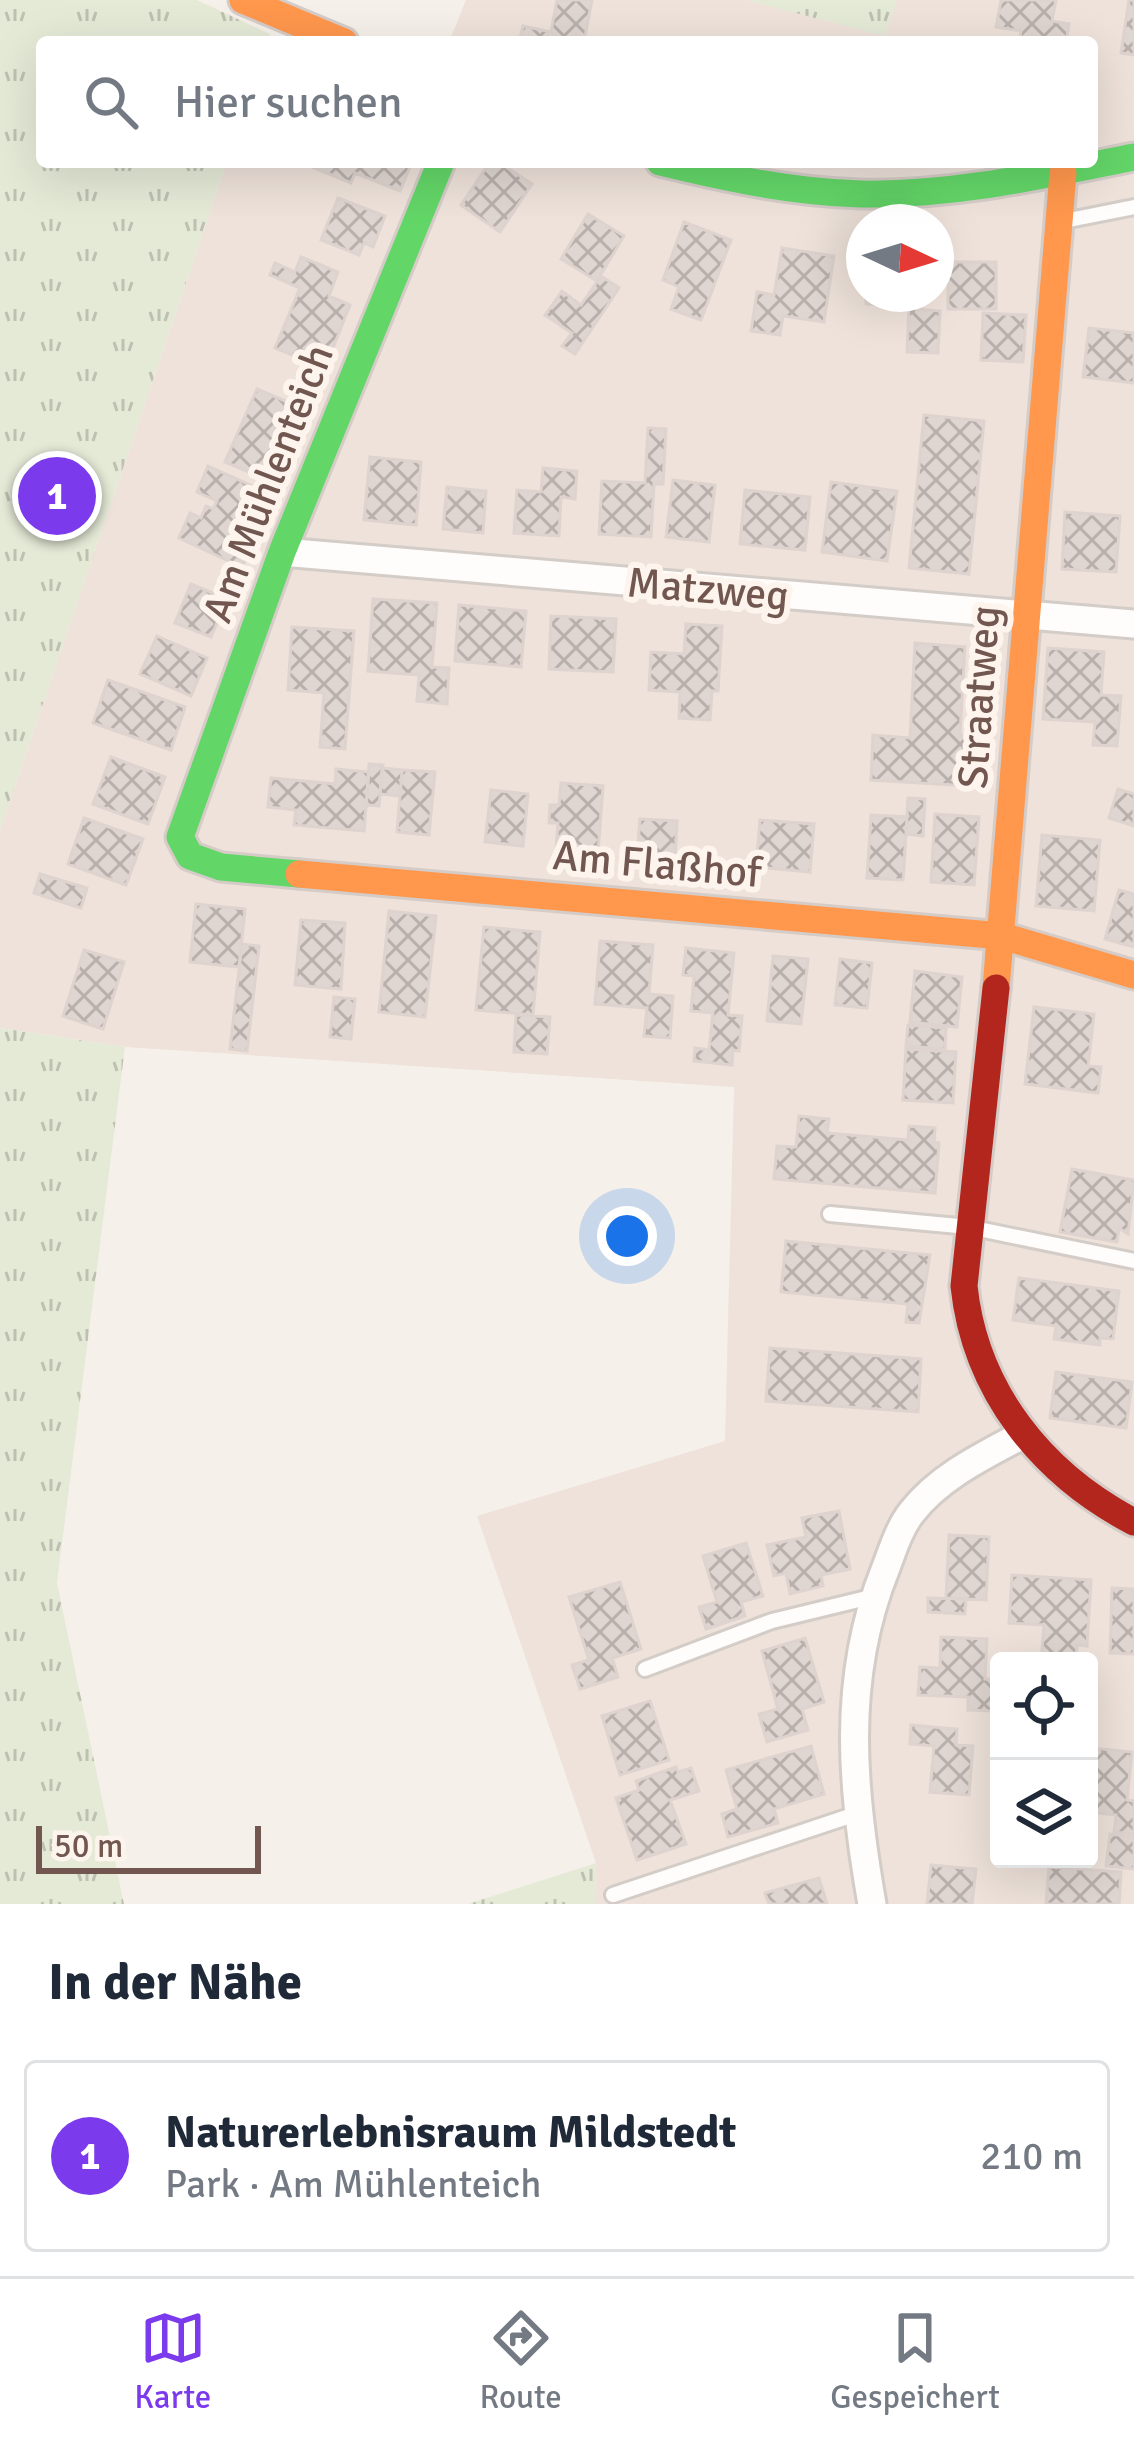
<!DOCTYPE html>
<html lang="de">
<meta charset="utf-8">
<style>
:root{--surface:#fff;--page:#f6f6f7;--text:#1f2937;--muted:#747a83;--line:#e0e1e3;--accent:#7c3aed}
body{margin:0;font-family:Signika,sans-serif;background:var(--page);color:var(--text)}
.controls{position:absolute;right:36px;bottom:36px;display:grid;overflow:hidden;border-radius:12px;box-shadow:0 12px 48px #0002}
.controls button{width:108px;height:108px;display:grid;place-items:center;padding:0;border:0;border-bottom:3px solid var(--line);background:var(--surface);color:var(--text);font:60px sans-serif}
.compass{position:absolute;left:846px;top:204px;width:108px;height:108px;border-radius:50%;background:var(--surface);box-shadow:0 12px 48px #0002;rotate:94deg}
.scale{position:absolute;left:36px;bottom:30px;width:225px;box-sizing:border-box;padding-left:12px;border:6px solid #71574f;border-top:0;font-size:33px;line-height:42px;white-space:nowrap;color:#71574f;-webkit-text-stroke:9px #fdf5ed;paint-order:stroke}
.you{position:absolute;left:627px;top:1236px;width:42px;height:42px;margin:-30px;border:9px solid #fff;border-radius:50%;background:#1a73e8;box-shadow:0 0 0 18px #1a73e833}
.badge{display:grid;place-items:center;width:78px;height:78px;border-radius:50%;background:var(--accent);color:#fff;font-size:39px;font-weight:700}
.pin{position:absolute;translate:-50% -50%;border:6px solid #fff;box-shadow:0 3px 12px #0006}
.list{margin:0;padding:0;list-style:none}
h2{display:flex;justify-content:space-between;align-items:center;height:156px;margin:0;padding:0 48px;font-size:51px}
h2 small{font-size:39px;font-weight:400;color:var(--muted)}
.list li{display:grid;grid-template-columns:78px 1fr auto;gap:36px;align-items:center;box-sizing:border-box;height:192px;margin:0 24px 24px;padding:0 24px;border:3px solid var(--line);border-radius:12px}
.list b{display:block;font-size:45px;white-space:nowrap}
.list p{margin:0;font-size:39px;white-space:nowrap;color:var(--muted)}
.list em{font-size:39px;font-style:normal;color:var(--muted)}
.icon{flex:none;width:66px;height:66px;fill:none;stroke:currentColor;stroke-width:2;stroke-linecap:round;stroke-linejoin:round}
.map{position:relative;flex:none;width:1134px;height:1904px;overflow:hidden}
.search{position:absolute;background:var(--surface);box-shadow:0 12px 48px #0002;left:36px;right:36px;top:36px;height:132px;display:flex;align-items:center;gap:30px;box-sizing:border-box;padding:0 42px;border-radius:12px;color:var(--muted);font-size:45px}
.sheet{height:372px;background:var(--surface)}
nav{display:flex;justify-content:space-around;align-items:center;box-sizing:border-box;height:168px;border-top:3px solid var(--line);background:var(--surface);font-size:33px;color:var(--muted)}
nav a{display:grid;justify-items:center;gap:6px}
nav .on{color:var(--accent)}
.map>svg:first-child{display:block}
.residential{fill:#eee2da;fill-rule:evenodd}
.grass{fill:url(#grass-tufts)}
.building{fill:url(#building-cross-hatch);stroke:#ded3ce;stroke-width:3}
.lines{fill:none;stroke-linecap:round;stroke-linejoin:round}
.lane-casing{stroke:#d3ccc7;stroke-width:20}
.street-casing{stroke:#d3ccc7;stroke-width:33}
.fast-casing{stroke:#d5ccc8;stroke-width:33}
.slow-casing{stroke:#d5ccc8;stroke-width:33}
.jam-casing{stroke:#d5ccc8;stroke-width:33}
.lane{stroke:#fefdfc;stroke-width:14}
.street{stroke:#fefdfc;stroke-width:27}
.fast{stroke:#63d668;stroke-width:27}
.slow{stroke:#ff974d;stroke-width:27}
.jam{stroke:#b3261e;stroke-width:27}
.labels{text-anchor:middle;stroke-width:12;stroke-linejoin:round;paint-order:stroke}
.street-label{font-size:42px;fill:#71574f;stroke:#fdf5ed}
</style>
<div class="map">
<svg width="1134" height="1904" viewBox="0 0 1134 1904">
<defs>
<pattern id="grass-tufts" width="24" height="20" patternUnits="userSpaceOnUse" patternTransform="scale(3)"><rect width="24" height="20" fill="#e5ead7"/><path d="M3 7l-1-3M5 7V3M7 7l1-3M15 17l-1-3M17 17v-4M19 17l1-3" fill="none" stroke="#bec0b1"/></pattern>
<pattern id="building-cross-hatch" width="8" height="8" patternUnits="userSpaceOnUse" patternTransform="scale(3)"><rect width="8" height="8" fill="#dfd6d1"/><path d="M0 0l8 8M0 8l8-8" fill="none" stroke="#b9b0ac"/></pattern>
</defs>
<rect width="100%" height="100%" fill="#f6f0eb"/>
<path class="residential" d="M466,0H746L885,35L897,0H1134V1904H595L596,1863L477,1516L725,1441L734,1087L125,1047L0,1028V830L227,162H1092V42H449ZM864,222H936V294H864ZM999,1661H1089V1859H999Z"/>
<path class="grass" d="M0,0H197L270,34L267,42H42V162H227L0,830Z
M746,0H897L885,36Z
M0,1028L125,1047L57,1583L124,1904H0Z
M596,1863L595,1904H468Z"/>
<path class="building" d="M557,0H592L584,42H519L523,26L551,32Z
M1001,0H1056L1052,21L1069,24L1066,42H1019L1021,31L996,27Z
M1129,0H1134V55L1121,53Z
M300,162H412L400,191L355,173L351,183Z
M490,162H499L532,184L500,232L461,205Z
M338,198L385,216L373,247L364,243L359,255L321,240Z
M588,214L624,236L597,281L561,259Z
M684,222L731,240L701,320L671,309L679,287L663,280Z
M782,248L834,256L824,322L783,316L780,335L751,331L757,292L774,295Z
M301,257L338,272L329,296L350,305L325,368L275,348L300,288L270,275L275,263L295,272Z
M948,262H996V309H948Z
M601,276L619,288L575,354L562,346L572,333L545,315L562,291L581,305Z
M866,294H918L917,309L940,311L938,353L907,352L909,306L866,304Z
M983,313L1026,315L1023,362L981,360Z
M1089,328L1134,333V383L1083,377Z
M257,389L304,409L272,482L225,462Z
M924,415L984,421L969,574L909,568Z
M648,428L666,429L663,484H654L651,537L599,534L602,481L645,483Z
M370,457L421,462L416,525L364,520Z
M208,466L257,488L247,510L265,517L242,567L179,538L190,513L201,518L206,506L213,509L217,501L197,492Z
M543,468L577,471L575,499L561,497L559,536L514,533L517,490L541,492Z
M673,480L715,485L709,542L666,537Z
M831,482L897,491L887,561L822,552Z
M447,487L486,491L483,533L443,529Z
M745,490L810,497L805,550L740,544Z
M1065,512L1120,516L1116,572L1062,569Z
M191,584L227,599L211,637L175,623Z
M373,599L437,603L432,667L449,668L447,704L417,701L419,675L368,671Z
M459,605L526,611L521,667L455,661Z
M551,616L616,619L613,672L549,669Z
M686,624L722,626L718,691H712L710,720L679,718L680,692L649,690L651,652L684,654Z
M292,627L354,631L345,749L320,747L324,693L288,690Z
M157,636L207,658L191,696L140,674Z
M915,643L965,647L960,735L972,736L969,786L871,780L873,735L910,738Z
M1048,648L1104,652L1101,695L1121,696L1117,746L1093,745L1095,722L1043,719Z
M108,680L185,707L171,750L93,723Z
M111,757L165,777L148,824L93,804Z
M369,764L383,765L379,806L366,805Z
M382,768L402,770L400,796L380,794Z
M336,769L369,772L364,831L294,825L296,810L268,807L271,778L335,784Z
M402,770L435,772L429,835L397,832Z
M561,783L603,786L598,852L556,849L558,823H549L550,805H559Z
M1118,789L1134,794V826L1109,818Z
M491,790L528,794L523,846L485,842Z
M908,798L925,799L923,836L906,834Z
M935,814L979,817L974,885L931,882Z
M871,815L907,817L903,880L867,878Z
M84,818L143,839L126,885L68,864Z
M640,819L677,821L675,860L637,858Z
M760,820L814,824L810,872L756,867Z
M1042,835L1100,840L1094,911L1036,906Z
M40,874L87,888L81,908L34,893Z
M1119,890L1134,894V947L1105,939Z
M196,904L245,909L239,967L190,962Z
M389,911L436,916L425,1017L379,1012Z
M301,920L345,923L341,989L295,985Z
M484,927L540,932L533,1015L476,1010Z
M600,941L653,945L649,994L673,996L670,1038L644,1036L647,1008L595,1004Z
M242,944L259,946L247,1051L230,1049Z
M686,948L734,953L728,1015L742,1016L739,1051L733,1050L732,1065L694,1061L695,1048L709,1050L713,1013L691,1011L694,976L683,975Z
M84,950L124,962L103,1029L63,1016Z
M773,956L808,959L801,1024L767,1021Z
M840,959L872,963L867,1008L835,1005Z
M915,971L962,977L957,1027L910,1022Z
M334,997L355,999L351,1039L330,1037Z
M1034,1007L1094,1014L1088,1066L1101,1067L1098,1093L1025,1084Z
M516,1015L550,1017L547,1054L514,1052Z
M908,1025L946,1028L945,1049L906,1046Z
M906,1049L956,1052L953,1103L903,1100Z
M799,1116L829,1119L827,1133L908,1140L909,1126L935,1128L934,1142L939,1143L935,1193L774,1179L777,1146L796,1147Z
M1072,1169L1134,1180L1128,1234L1119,1228L1117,1242L1060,1232Z
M786,1241L930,1255L919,1323L906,1322L908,1304L781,1292Z
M1019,1278L1119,1291L1113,1339L1100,1338V1345L1054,1339L1056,1326L1013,1320Z
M770,1348L921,1359L918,1412L766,1401Z
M1056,1372L1132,1382L1126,1428L1050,1418Z
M839,1511L850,1569L821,1575L823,1586L790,1594L786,1573L774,1576L767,1545L806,1537L802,1518Z
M949,1535L989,1537L986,1600L946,1598Z
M746,1543L763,1596L741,1602L745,1616L706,1629L699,1607L717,1602L703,1556Z
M1012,1575L1091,1580L1087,1646L1077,1645L1076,1661H1041L1044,1625L1009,1623Z
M620,1582L641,1649L612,1658L618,1677L580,1689L572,1665L589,1660L569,1597Z
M1112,1588L1134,1589V1654L1110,1653Z
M928,1598L966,1599L965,1614L928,1612Z
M941,1637L987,1639L985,1679H994L992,1711L968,1710V1697L918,1695L920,1667L940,1668Z
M805,1638L824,1702L802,1709L808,1730L767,1742L759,1714L778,1709L762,1651Z
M650,1701L669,1760L620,1775L602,1716Z
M911,1725L957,1729L956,1745L973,1746L969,1795L930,1792L934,1746L910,1744Z
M811,1746L824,1794L774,1809L778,1823L728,1837L722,1814L737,1809L726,1770Z
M1092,1748L1132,1752L1127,1800L1134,1801V1834L1114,1832L1116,1815L1089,1812Z
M676,1767L678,1772L691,1768L699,1791L670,1800L686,1844L637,1860L616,1798L639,1790L636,1781Z
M1110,1834L1134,1837V1869L1106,1866Z
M931,1865L976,1869L972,1904H927Z
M1049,1867L1121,1872L1119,1904H1046Z
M819,1878L827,1904H769L765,1893Z"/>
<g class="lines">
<defs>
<path id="lane" d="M1064,221L1134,207
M830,1214L969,1227L1134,1261
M645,1669L772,1621L875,1596
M613,1895L856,1814"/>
<path id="street" d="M282,552L1134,624
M872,1904C852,1791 841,1680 885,1570C892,1552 899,1528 912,1512C940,1476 985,1455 1024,1434"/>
<path id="fast" d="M660,162C726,178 792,192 860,194C953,196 1044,175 1134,157
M299,874L221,867L190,856L180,837L282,552L441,162"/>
<path id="slow" d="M243,0L344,42
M299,874L1002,936L1134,975
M996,988L1063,173"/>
<path id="jam" d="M996,988L964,1286C975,1391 1042,1474 1134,1522"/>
</defs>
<use href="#lane" class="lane-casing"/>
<use href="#street" class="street-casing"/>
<use href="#fast" class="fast-casing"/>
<use href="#slow" class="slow-casing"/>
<use href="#jam" class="jam-casing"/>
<use href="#lane" class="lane"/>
<use href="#street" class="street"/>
<use href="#fast" class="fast"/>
<use href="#slow" class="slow"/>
<use href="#jam" class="jam"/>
</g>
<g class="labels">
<g class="street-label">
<text transform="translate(267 483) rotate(-69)" y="15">Am Mühlenteich</text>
<text transform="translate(708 588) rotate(5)" y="15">Matzweg</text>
<text transform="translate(978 697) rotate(-86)" y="15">Straatweg</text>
<text transform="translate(657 863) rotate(5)" y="15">Am Flaßhof</text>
</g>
</g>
</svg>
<div class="controls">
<button><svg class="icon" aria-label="locate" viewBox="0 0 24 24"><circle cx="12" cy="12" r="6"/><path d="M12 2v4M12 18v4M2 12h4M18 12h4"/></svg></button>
<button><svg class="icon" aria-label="layers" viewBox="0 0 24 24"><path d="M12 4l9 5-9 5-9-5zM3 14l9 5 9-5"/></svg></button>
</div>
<svg class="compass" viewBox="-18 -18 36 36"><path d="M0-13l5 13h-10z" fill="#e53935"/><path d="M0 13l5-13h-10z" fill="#747a83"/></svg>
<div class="scale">50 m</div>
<div class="you"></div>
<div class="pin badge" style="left:57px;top:496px">1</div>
<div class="search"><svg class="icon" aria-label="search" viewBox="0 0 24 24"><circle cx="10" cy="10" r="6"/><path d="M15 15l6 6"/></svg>Hier suchen</div>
</div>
<section class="sheet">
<h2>In der Nähe<small></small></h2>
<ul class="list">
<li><span class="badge">1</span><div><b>Naturerlebnisraum Mildstedt</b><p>Park · Am Mühlenteich</p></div><em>210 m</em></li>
</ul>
</section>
<nav>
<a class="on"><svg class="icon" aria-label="map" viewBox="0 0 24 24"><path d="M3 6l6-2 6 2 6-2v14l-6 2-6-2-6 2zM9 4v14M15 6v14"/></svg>Karte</a>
<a><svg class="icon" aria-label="directions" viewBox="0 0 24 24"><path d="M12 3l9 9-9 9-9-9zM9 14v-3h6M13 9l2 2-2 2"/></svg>Route</a>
<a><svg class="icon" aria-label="saved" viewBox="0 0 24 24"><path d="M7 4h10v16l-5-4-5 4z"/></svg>Gespeichert</a>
</nav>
